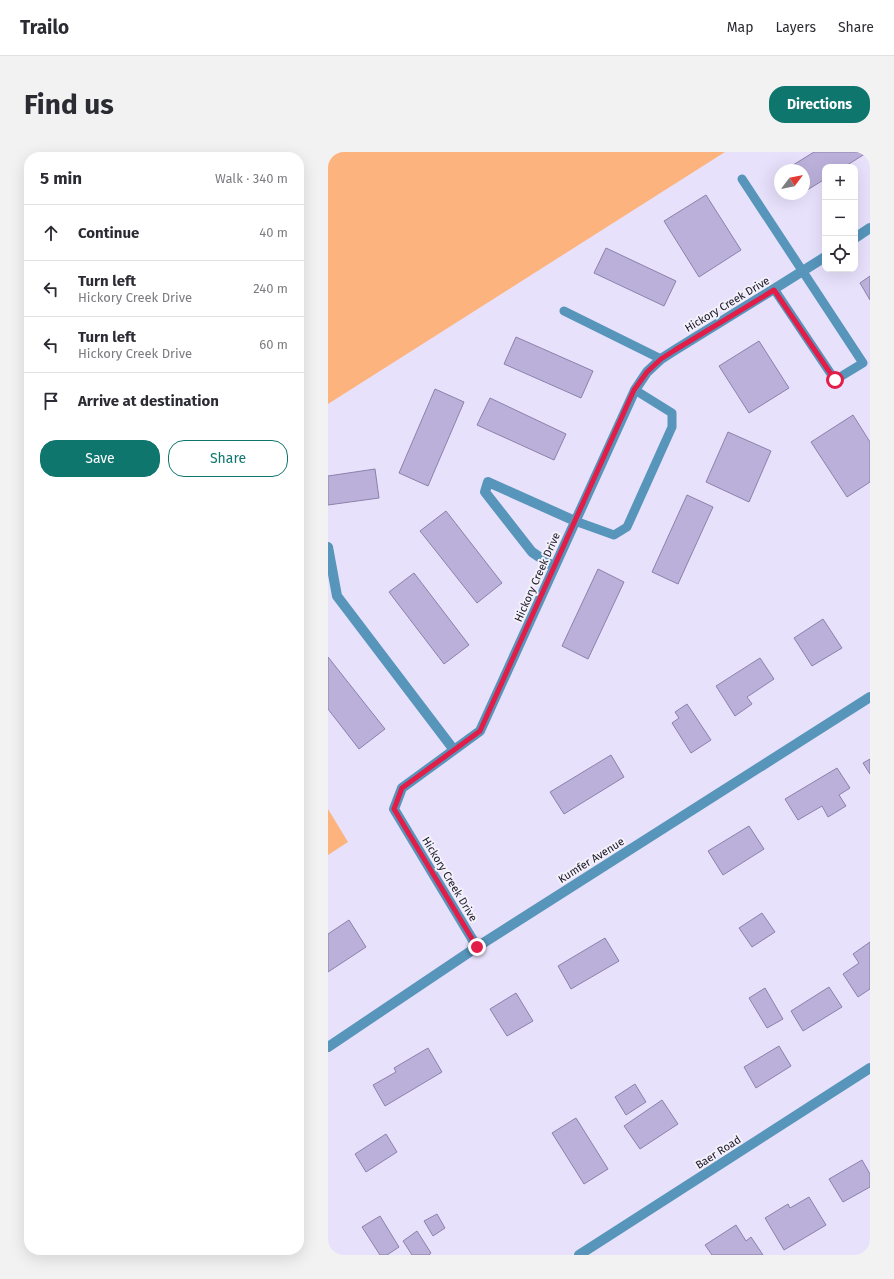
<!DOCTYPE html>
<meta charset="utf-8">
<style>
:root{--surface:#fff;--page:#f2f2f3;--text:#2b2b33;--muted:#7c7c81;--line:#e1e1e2;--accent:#0f766e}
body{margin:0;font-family:"Fira Sans",sans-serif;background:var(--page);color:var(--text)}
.controls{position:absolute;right:12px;top:12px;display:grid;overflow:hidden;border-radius:8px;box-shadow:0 4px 16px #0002}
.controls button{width:36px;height:36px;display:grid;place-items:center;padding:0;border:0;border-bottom:1px solid var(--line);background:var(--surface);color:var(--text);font:20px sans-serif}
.compass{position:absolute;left:446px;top:12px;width:36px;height:36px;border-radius:50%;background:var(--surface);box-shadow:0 4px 16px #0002;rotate:58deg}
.stop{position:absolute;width:12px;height:12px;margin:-9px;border:3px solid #e11d48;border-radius:50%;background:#fff}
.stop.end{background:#e11d48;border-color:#fff;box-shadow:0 1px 4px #0008}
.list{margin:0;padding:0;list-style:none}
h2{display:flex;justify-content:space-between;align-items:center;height:52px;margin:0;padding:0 16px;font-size:17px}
h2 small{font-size:13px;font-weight:400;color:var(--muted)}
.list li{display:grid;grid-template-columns:26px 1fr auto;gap:12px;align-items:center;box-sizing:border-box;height:56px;padding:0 16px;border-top:1px solid var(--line)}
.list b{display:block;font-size:15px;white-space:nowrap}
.list p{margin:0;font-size:13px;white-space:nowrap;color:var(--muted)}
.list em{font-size:13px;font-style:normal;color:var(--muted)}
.actions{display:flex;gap:8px;padding:12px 16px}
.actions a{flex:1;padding:9px 0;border:1px solid var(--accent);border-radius:16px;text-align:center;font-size:14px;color:var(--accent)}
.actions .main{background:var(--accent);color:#fff}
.icon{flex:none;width:22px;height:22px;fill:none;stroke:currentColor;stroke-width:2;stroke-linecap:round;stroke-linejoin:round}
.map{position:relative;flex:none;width:542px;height:1103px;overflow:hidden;border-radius:16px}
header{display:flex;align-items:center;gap:24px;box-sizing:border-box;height:56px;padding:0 20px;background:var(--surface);border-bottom:1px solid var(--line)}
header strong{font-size:19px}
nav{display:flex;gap:22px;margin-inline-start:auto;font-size:14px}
.intro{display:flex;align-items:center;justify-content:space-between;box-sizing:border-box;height:96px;padding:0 24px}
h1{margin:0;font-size:28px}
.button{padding:10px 18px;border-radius:16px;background:var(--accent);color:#fff;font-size:14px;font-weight:700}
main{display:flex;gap:24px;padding:0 24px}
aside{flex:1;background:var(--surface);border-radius:16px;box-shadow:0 4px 16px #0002}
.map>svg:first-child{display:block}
.green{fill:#fdb37d}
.building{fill:#bbb0da;stroke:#8c81aa}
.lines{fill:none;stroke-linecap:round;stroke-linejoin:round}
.service{stroke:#5795bb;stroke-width:9}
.minor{stroke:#5795bb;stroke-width:10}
.route{stroke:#e11d48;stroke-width:5}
.labels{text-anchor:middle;stroke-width:4;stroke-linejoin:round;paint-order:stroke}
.street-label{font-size:11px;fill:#1b1626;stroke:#f3f1fa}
</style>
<header>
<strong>Trailo</strong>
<nav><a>Map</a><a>Layers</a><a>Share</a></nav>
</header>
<div class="intro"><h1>Find us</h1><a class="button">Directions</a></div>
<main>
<aside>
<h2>5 min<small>Walk · 340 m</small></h2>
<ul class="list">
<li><svg class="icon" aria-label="ahead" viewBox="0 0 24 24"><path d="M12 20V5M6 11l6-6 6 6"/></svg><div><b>Continue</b></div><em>40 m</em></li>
<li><svg class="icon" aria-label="left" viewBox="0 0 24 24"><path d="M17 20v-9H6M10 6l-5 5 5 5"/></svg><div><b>Turn left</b><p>Hickory Creek Drive</p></div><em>240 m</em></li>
<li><svg class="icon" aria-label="left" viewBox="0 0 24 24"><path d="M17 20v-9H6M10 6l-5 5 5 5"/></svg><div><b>Turn left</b><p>Hickory Creek Drive</p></div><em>60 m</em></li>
<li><svg class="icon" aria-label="arrive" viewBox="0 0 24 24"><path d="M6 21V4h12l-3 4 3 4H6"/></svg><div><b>Arrive at destination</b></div></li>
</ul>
<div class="actions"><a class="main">Save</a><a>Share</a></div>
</aside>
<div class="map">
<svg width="542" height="1103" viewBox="0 0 542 1103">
<rect width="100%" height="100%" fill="#e8e1fc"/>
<path class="green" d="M0,0H397L0,252Z
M0,657L20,690L0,703Z"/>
<path class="building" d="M486,0H540L516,15H497V27L476,40V18H457Z
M378,43L413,98L371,125L336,69Z
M278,96L348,129L336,154L266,121Z
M542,124V148L532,131Z
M188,185L265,219L253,246L176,212Z
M431,189L461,236L421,261L391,214Z
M107,237L136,250L100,334L71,321Z
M162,246L238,282L226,308L149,273Z
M525,263L542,290V330L519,345L483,290Z
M400,280L443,299L421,350L378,330Z
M47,317L51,346L0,353V324Z
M359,343L385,355L350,432L324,420Z
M118,359L174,431L149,451L92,379Z
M270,417L296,430L260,507L234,494Z
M86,421L141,493L116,512L61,440Z
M495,467L514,496L484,514L466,486Z
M0,505L57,577L31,597L0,557Z
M432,506L446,527L419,545L424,552L407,564L388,534Z
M359,552L383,588L363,601L344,571L351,566L347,560Z
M283,603L296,625L236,662L222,640Z
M542,607V622L535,611Z
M509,616L522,636L511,643L518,654L500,665L494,654L470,668L457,647Z
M421,674L436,697L395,723L380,699Z
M434,761L447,780L424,795L411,776Z
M21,768L38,795L0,820V782Z
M277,786L291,809L243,837L230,814Z
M542,790V837L530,845L515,822L531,811L525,802Z
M501,835L514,855L475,879L463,859Z
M437,836L455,867L439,876L421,846Z
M188,841L205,869L179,884L162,857Z
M451,894L463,914L428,936L416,915Z
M100,896L114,920L57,954L45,933L68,920L66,916Z
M307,932L318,950L298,963L287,945Z
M334,948L350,972L312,997L296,974Z
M248,966L280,1017L256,1032L224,981Z
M58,982L69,1000L38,1020L27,1002Z
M534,1008L542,1022V1035L515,1050L501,1027Z
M481,1045L498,1073L456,1098L437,1066L460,1052L462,1056Z
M109,1062L117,1076L105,1084L96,1069Z
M52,1064L71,1095L59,1103H52L34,1075Z
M408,1073L418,1089L423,1085L435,1103H384L377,1093Z
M89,1079L103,1101L101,1103H84L75,1089Z"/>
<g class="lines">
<path class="service" d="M414,27L535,211L507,228L446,137
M236,159L333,207
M247,369L286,383L299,375L344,275V261L307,238"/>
<path class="minor" d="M527,86L542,76
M0,395L9,444L126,598
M226,415L204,400L157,340L160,330L247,369
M149,795L66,657L74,636L152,579L307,238L319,220L333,207L347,198L446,137L497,105
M0,895L149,795L542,545
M251,1103L542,916"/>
</g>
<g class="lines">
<path class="route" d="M149,795L66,657L74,636L152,579L306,238L319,220L333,207L347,198L446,138L507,228"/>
</g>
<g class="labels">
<g class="street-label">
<text transform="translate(399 152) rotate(-31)" y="4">Hickory Creek Drive</text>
<text transform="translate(209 425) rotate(-66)" y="4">Hickory Creek Drive</text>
<text transform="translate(263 708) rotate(-32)" y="4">Kumfer Avenue</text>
<text transform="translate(122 727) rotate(59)" y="4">Hickory Creek Drive</text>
<text transform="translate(390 1000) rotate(-33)" y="4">Baer Road</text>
</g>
</g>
</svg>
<div class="controls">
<button>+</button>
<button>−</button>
<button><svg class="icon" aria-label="locate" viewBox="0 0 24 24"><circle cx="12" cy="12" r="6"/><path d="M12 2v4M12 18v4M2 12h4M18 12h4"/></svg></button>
</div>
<svg class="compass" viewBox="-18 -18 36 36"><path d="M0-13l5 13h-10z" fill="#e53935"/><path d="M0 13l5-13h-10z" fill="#7c7c81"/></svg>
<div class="stop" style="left:507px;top:228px"></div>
<div class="stop end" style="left:149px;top:795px"></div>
</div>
</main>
